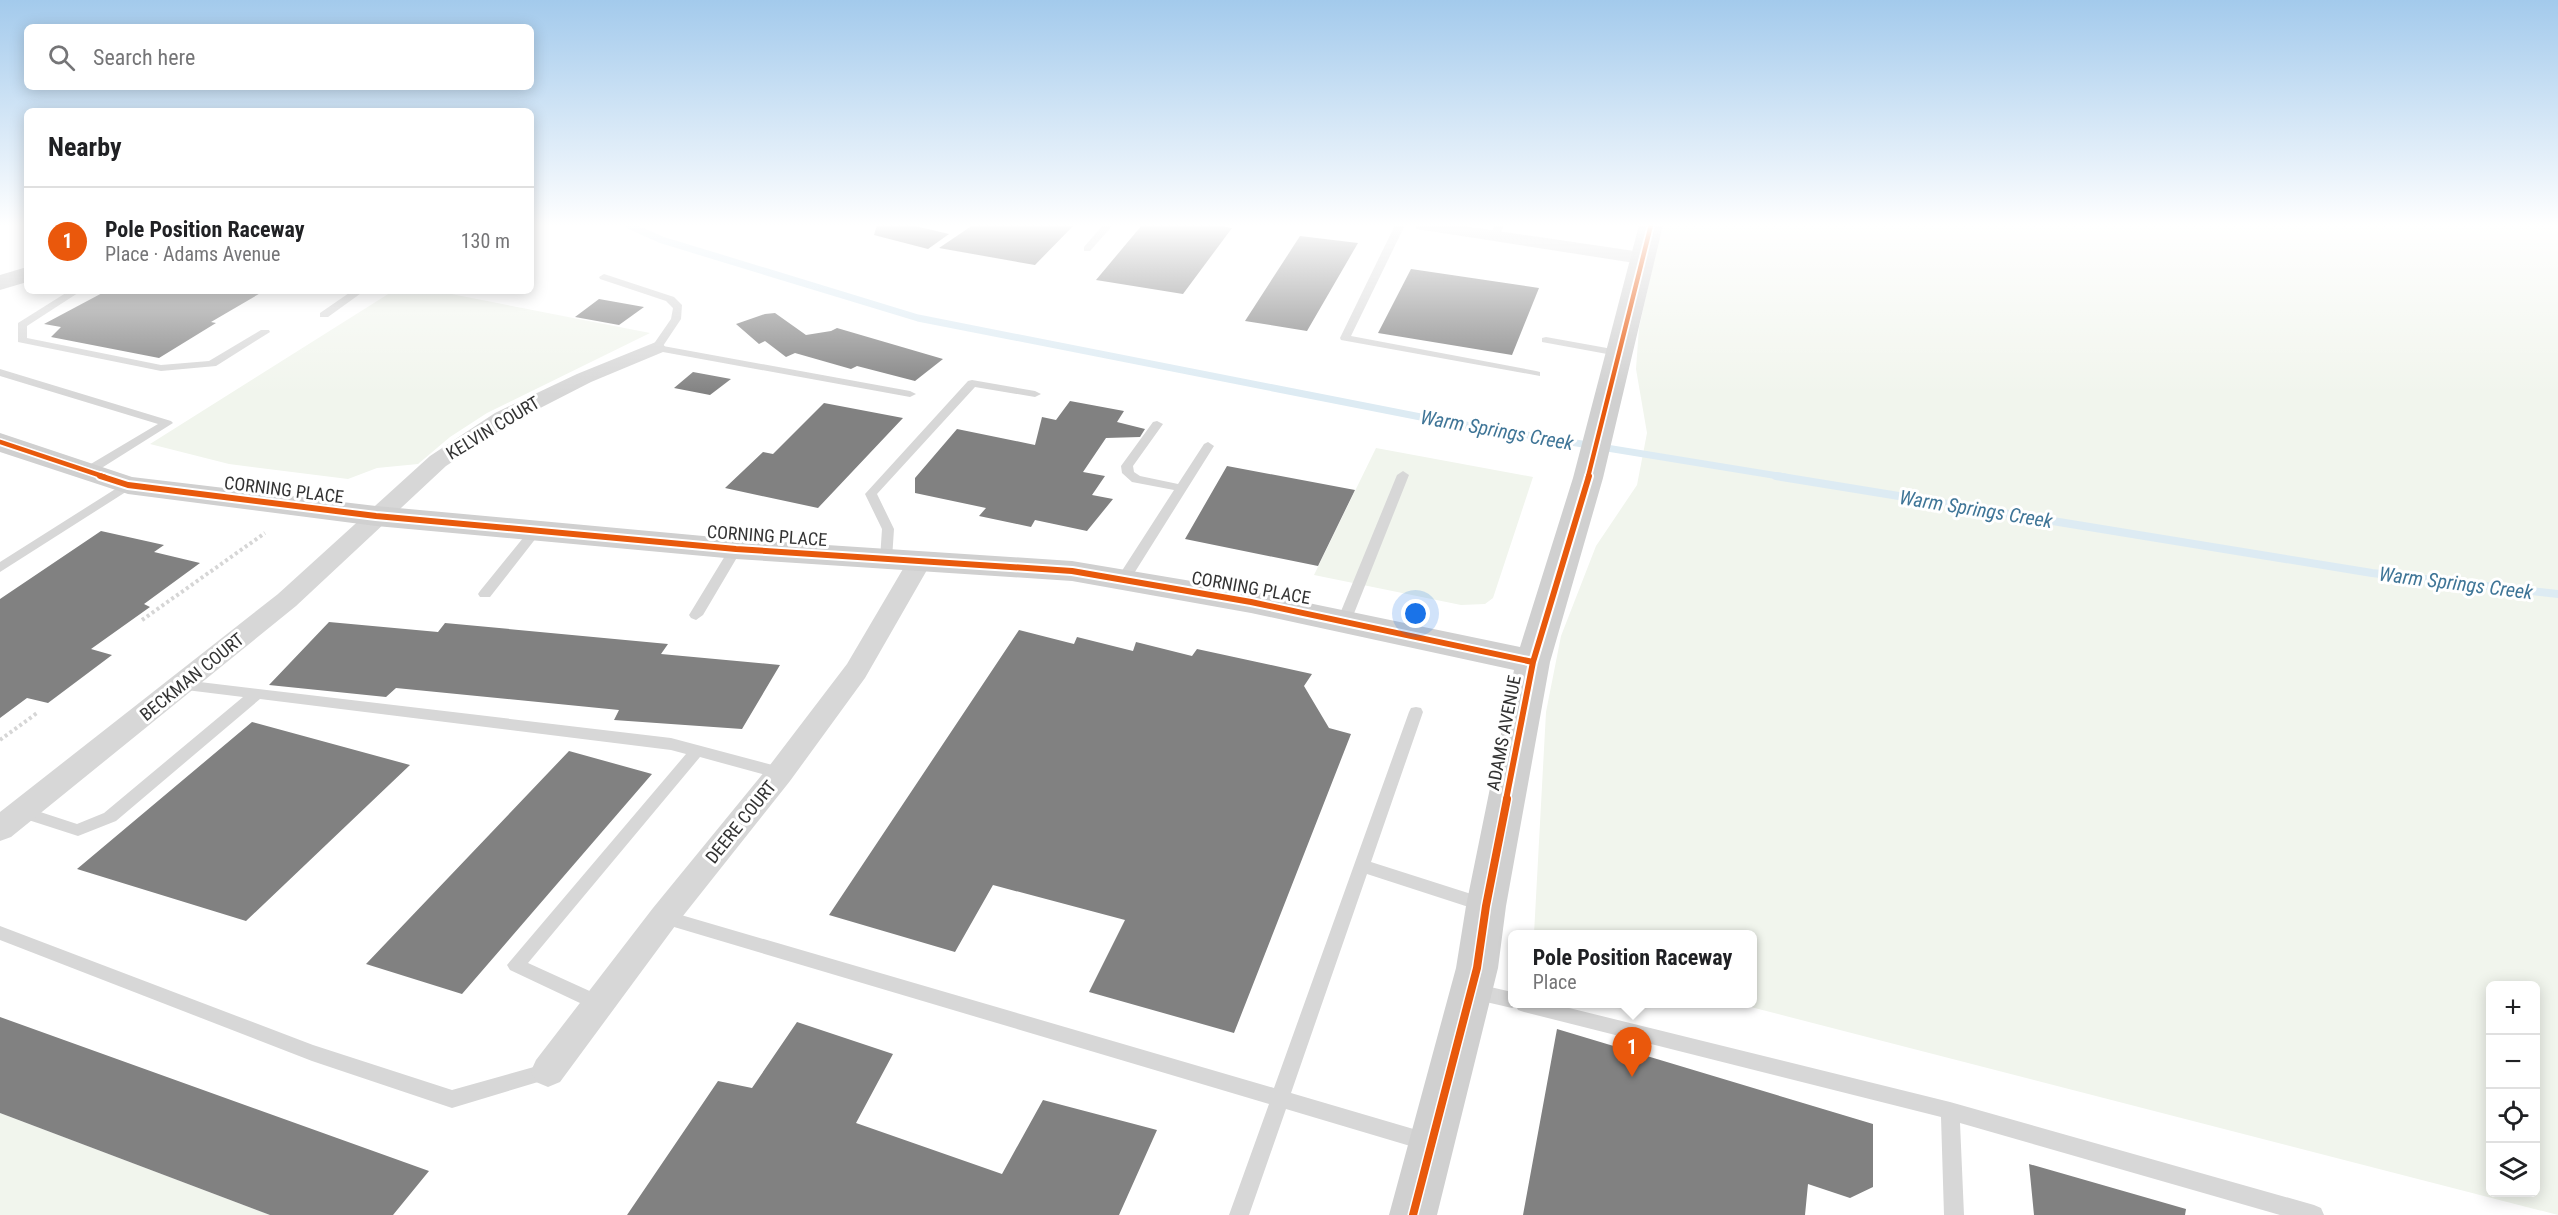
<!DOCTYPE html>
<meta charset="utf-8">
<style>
:root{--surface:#fff;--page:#f6f6f6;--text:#202124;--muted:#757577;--line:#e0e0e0;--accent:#ea580c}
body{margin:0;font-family:"Roboto Condensed",sans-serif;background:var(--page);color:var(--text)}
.controls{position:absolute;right:18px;bottom:18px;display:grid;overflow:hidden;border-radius:9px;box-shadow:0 3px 15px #0003}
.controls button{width:54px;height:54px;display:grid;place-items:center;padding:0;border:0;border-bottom:2px solid var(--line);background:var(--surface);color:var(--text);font:30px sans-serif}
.you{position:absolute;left:1416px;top:614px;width:21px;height:21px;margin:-15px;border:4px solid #fff;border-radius:50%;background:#1a73e8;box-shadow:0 0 0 9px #1a73e833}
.badge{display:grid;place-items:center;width:39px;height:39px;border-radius:50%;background:var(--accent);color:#fff;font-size:20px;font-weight:700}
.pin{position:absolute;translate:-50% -50px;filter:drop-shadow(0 2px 3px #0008)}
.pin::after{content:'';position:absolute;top:32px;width:21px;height:18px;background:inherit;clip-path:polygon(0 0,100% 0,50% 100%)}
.popup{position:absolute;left:1508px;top:930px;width:249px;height:78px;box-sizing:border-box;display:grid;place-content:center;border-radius:9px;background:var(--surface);filter:drop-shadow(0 2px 4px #0005);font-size:20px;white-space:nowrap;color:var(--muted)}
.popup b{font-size:22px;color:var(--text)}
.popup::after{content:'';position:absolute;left:50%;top:100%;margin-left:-12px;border:12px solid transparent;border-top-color:var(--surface)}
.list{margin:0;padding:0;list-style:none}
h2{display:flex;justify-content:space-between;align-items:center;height:78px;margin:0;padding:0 24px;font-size:26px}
h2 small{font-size:20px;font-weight:400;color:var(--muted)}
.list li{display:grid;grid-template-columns:39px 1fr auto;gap:18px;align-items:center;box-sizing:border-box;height:108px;padding:0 24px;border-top:2px solid var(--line)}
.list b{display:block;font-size:22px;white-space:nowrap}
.list p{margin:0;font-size:20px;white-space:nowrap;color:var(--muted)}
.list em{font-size:20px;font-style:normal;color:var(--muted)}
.icon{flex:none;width:33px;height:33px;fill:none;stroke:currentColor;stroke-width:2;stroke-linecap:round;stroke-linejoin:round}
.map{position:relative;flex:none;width:2558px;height:1215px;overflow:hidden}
.search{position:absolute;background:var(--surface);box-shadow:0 3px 15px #0003;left:24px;top:24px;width:510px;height:66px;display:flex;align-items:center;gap:15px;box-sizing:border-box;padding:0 21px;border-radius:9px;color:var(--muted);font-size:22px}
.panel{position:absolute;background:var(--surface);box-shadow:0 3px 15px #0003;left:24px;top:108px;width:510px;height:186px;border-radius:9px}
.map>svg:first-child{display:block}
.green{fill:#f1f5ed;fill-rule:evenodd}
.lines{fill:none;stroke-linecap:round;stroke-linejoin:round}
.stream-far1{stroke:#ddebf3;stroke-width:7}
.stream{stroke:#ddebf3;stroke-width:8}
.building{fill:#818181}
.path{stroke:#d6d6d6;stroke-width:4;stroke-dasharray:3 3;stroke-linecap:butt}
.lane{fill:#d7d7d7;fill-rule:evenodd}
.street{fill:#d7d7d7;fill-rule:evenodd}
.secondary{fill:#d0d0d0;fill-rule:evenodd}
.primary{fill:#cacaca;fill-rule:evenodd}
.cycleway-far2-casing{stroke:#fff;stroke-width:8}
.cycleway-far1-casing{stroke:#fff;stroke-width:10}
.cycleway-casing{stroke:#fff;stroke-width:11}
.cycleway-far2{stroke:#e8590c;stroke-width:4.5}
.cycleway-far1{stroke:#e8590c;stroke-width:6}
.cycleway{stroke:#e8590c;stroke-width:8}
.labels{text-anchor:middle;stroke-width:6;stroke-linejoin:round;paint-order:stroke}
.street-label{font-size:18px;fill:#333;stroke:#fff}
.water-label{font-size:20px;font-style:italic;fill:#3f7597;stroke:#fff}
</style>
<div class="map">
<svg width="2558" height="1215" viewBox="0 0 2558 1215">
<rect width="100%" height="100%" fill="#fff"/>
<path class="green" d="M1662,225H2558V1215L1739,1004H1752V934H1534L1546,712L1561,636L1596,546L1637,485L1647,433L1636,369L1639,328ZM2490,986H2536V1192H2490Z
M393,291H436L650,333L487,413L450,437L418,464L377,468L348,479L229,464L150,444Z
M1376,448L1533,477L1493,598L1485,604L1461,605L1314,575Z
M0,1113L270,1215H0Z"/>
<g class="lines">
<path class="stream-far1" d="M628,225L662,240L918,318L1441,421L1785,477"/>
<path class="stream" d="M1776,476L2372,573L2558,594"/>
</g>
<path class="building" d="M877,225H911L949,234L928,249L874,235Z
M973,225H1074L1035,265L939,248Z
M1142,225H1216L1232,228L1183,294L1096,280Z
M1300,236L1358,243L1307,331L1245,321Z
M1411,269L1539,288L1512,355L1378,333Z
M106,291H264L211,322L216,323L159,358L51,337L61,327L44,324Z
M599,299L644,307L619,325L575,317Z
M775,313L806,335L831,331L837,328L943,359L915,381L857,366L851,369L795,353L786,357L765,341L759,344L736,324L765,314Z
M693,372L731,379L710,395L674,388Z
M1070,401L1124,411L1117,422L1145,429L1140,437L1106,438L1083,472L1105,476L1092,495L1113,499L1087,531L1035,520L1031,527L979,516L986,508L915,493V478L957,429L1035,445L1042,417L1056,420Z
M824,403L903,418L818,508L725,488L763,452L773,454Z
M1227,466L1355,490L1318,566L1185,539Z
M101,531L164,545L154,552L200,563L144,604L150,607L91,649L112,655L48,703L27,698L0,718V599Z
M329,622L438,632L445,623L668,644L661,654L780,665L742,729L614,720L619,710L396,688L386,697L269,685Z
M1019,630L1074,644L1077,637L1133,651L1136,642L1192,656L1197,649L1312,674L1304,686L1329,728L1351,734L1234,1033L1089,992L1125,920L993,885L955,952L829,915Z
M252,722L410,765L246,921L77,869Z
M569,751L652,774L462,994L366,964Z
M0,1017L429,1171L393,1215H270L0,1113Z
M797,1022L893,1054L856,1123L1002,1174L1043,1100L1157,1130L1119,1215H627L718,1081L752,1088Z
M1557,1029L1873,1124V1187L1850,1198L1808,1184L1805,1215H1523Z
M2029,1164L2186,1209L2185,1215H2034Z"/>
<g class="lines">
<path class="path" d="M142,620L265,533
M0,740L37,713"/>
<path class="lane" d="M1103,225H1113L1090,251H1084V247Z
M1395,225H1405L1351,336L1536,371L1540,372V376L1341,340L1340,338Z
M1495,225H1505L1498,237L1495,238L1490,235Z
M604,274L674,297L682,305L681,319L663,346L910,391L916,394L910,397L652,350L651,348L671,319L673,308L666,301L600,279L599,277Z
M69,291H81L27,326V338L161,365L209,361L261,330H269L270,332L216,366L161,371L18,342V323Z
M352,291H364L328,317H320V313Z
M1546,337L1618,350L1623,353L1618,356L1542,342V338Z
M0,369L171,421L173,423L92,474H84L82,471L84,468L158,424L0,376Z
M972,380L1035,391L1041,394L1035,397L975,387L877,494L894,529L892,559L891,562H881L880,559L882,529L865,494L968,381Z
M1157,421L1163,424L1133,466L1134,472L1140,476L1178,484L1204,444L1208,442L1214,446L1128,583L1123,584L1116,580L1174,490L1132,482L1122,473L1121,466L1153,422Z
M1403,471L1409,475L1351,621L1344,626L1339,624L1337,621L1397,475Z
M128,481L134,485L132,488L0,572V562Z
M536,526L540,527L542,530L540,533L490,597H480L478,594L480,591L532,527Z
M736,545L742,549L703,615L696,620L691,618L689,615L731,546Z
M183,680L671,738L780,767L785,769L788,773L785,777L780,779L700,757L528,963L605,998L608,1004L605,1010L599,1012L510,970L507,965L686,754L671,750L260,699L116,821L78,836L16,816L14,812L16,808L22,806L77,824L104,813L243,697L178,689L176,685L178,681Z
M1416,707L1421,708L1423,712L1371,862L1490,900L1492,905L1490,910L1484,912L1367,874L1291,1093L1427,1133L1434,1136L1437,1142L1434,1148L1427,1151L1286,1109L1249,1215H1229L1269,1104L664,924L658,922L656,917L658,912L664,910L1274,1088L1409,712L1411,708Z
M0,926L313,1045L452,1090L548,1063L555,1065L557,1071L555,1077L548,1079L452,1108L312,1061L0,940Z
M1473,983L1512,992V1004H1553L1950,1102L2314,1205L2321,1208L2324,1215H2280L1960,1123L1964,1215H1944L1941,1117L1524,1012L1518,1010L1516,1006L1512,1008L1473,999L1467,996L1464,991L1467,986Z"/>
<path class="street" d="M1414,225H1457L1641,252L1648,254L1650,258L1648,262L1641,264L1423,230L1417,229Z
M656,342L663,344L666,348L663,352L591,382L511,423L446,466L296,606L11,837L0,841V812L278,594L430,456L495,413L577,374Z
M919,555L928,557L931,563L865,678L790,781L675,926L560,1082L548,1087L536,1082L531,1071L536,1060L653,908L770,765L847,664L910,557Z"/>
<path class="secondary" d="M1639,225H1663L1603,478L1550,662L1506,906L1498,968L1437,1215H1389L1456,968L1466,906L1514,670L1251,613L1072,581L736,559L376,526L128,494L0,452V433L132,477L376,506L736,539L1072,561L1251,591L1520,647L1573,478Z"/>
<path class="primary" d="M27,267V282L0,290V275Z"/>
<defs>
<path id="cycleway-far2" d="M0,442L105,477
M1588,477L1651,225"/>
<path id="cycleway-far1" d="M100,476L128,485L376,516L736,549L1072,571L1251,602L1533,662
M1506,800L1533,662L1589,476"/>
<path id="cycleway" d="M1413,1215L1477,968L1486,906L1507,799"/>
</defs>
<use href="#cycleway-far2" class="cycleway-far2-casing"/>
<use href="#cycleway-far1" class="cycleway-far1-casing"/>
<use href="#cycleway" class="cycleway-casing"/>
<use href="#cycleway-far2" class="cycleway-far2"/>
<use href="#cycleway-far1" class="cycleway-far1"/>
<use href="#cycleway" class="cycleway"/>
</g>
<linearGradient id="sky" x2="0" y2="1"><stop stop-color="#a3caec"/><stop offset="0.57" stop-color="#fff"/><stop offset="1" stop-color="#fff" stop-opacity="0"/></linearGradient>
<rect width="2558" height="395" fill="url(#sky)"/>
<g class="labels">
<g class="street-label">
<text transform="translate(493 428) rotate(-31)" y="6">KELVIN COURT</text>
<text transform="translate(284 490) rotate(7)" y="6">CORNING PLACE</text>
<text transform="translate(767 536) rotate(4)" y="6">CORNING PLACE</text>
<text transform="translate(1251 588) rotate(10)" y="6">CORNING PLACE</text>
<text transform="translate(192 677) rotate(-39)" y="6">BECKMAN COURT</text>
<text transform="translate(1504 733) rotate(-79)" y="6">ADAMS AVENUE</text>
<text transform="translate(741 822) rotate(-51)" y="6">DEERE COURT</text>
</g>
<g class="water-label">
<text transform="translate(1497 430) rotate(10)" y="7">Warm Springs Creek</text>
<text transform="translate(1976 509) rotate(9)" y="7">Warm Springs Creek</text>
<text transform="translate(2456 583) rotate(7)" y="7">Warm Springs Creek</text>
</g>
</g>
</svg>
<div class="controls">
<button>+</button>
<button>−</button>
<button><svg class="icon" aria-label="locate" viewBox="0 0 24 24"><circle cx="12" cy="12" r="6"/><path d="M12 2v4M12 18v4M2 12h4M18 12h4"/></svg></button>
<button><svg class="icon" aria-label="layers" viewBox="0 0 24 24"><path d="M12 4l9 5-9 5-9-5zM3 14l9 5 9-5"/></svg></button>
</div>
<div class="you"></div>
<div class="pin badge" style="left:1632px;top:1077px">1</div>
<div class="popup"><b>Pole Position Raceway</b>Place</div>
<div class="search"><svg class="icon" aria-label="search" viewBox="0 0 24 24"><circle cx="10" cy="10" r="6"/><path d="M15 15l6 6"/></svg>Search here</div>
<section class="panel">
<h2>Nearby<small></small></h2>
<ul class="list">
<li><span class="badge">1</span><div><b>Pole Position Raceway</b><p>Place · Adams Avenue</p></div><em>130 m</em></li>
</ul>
</section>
</div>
